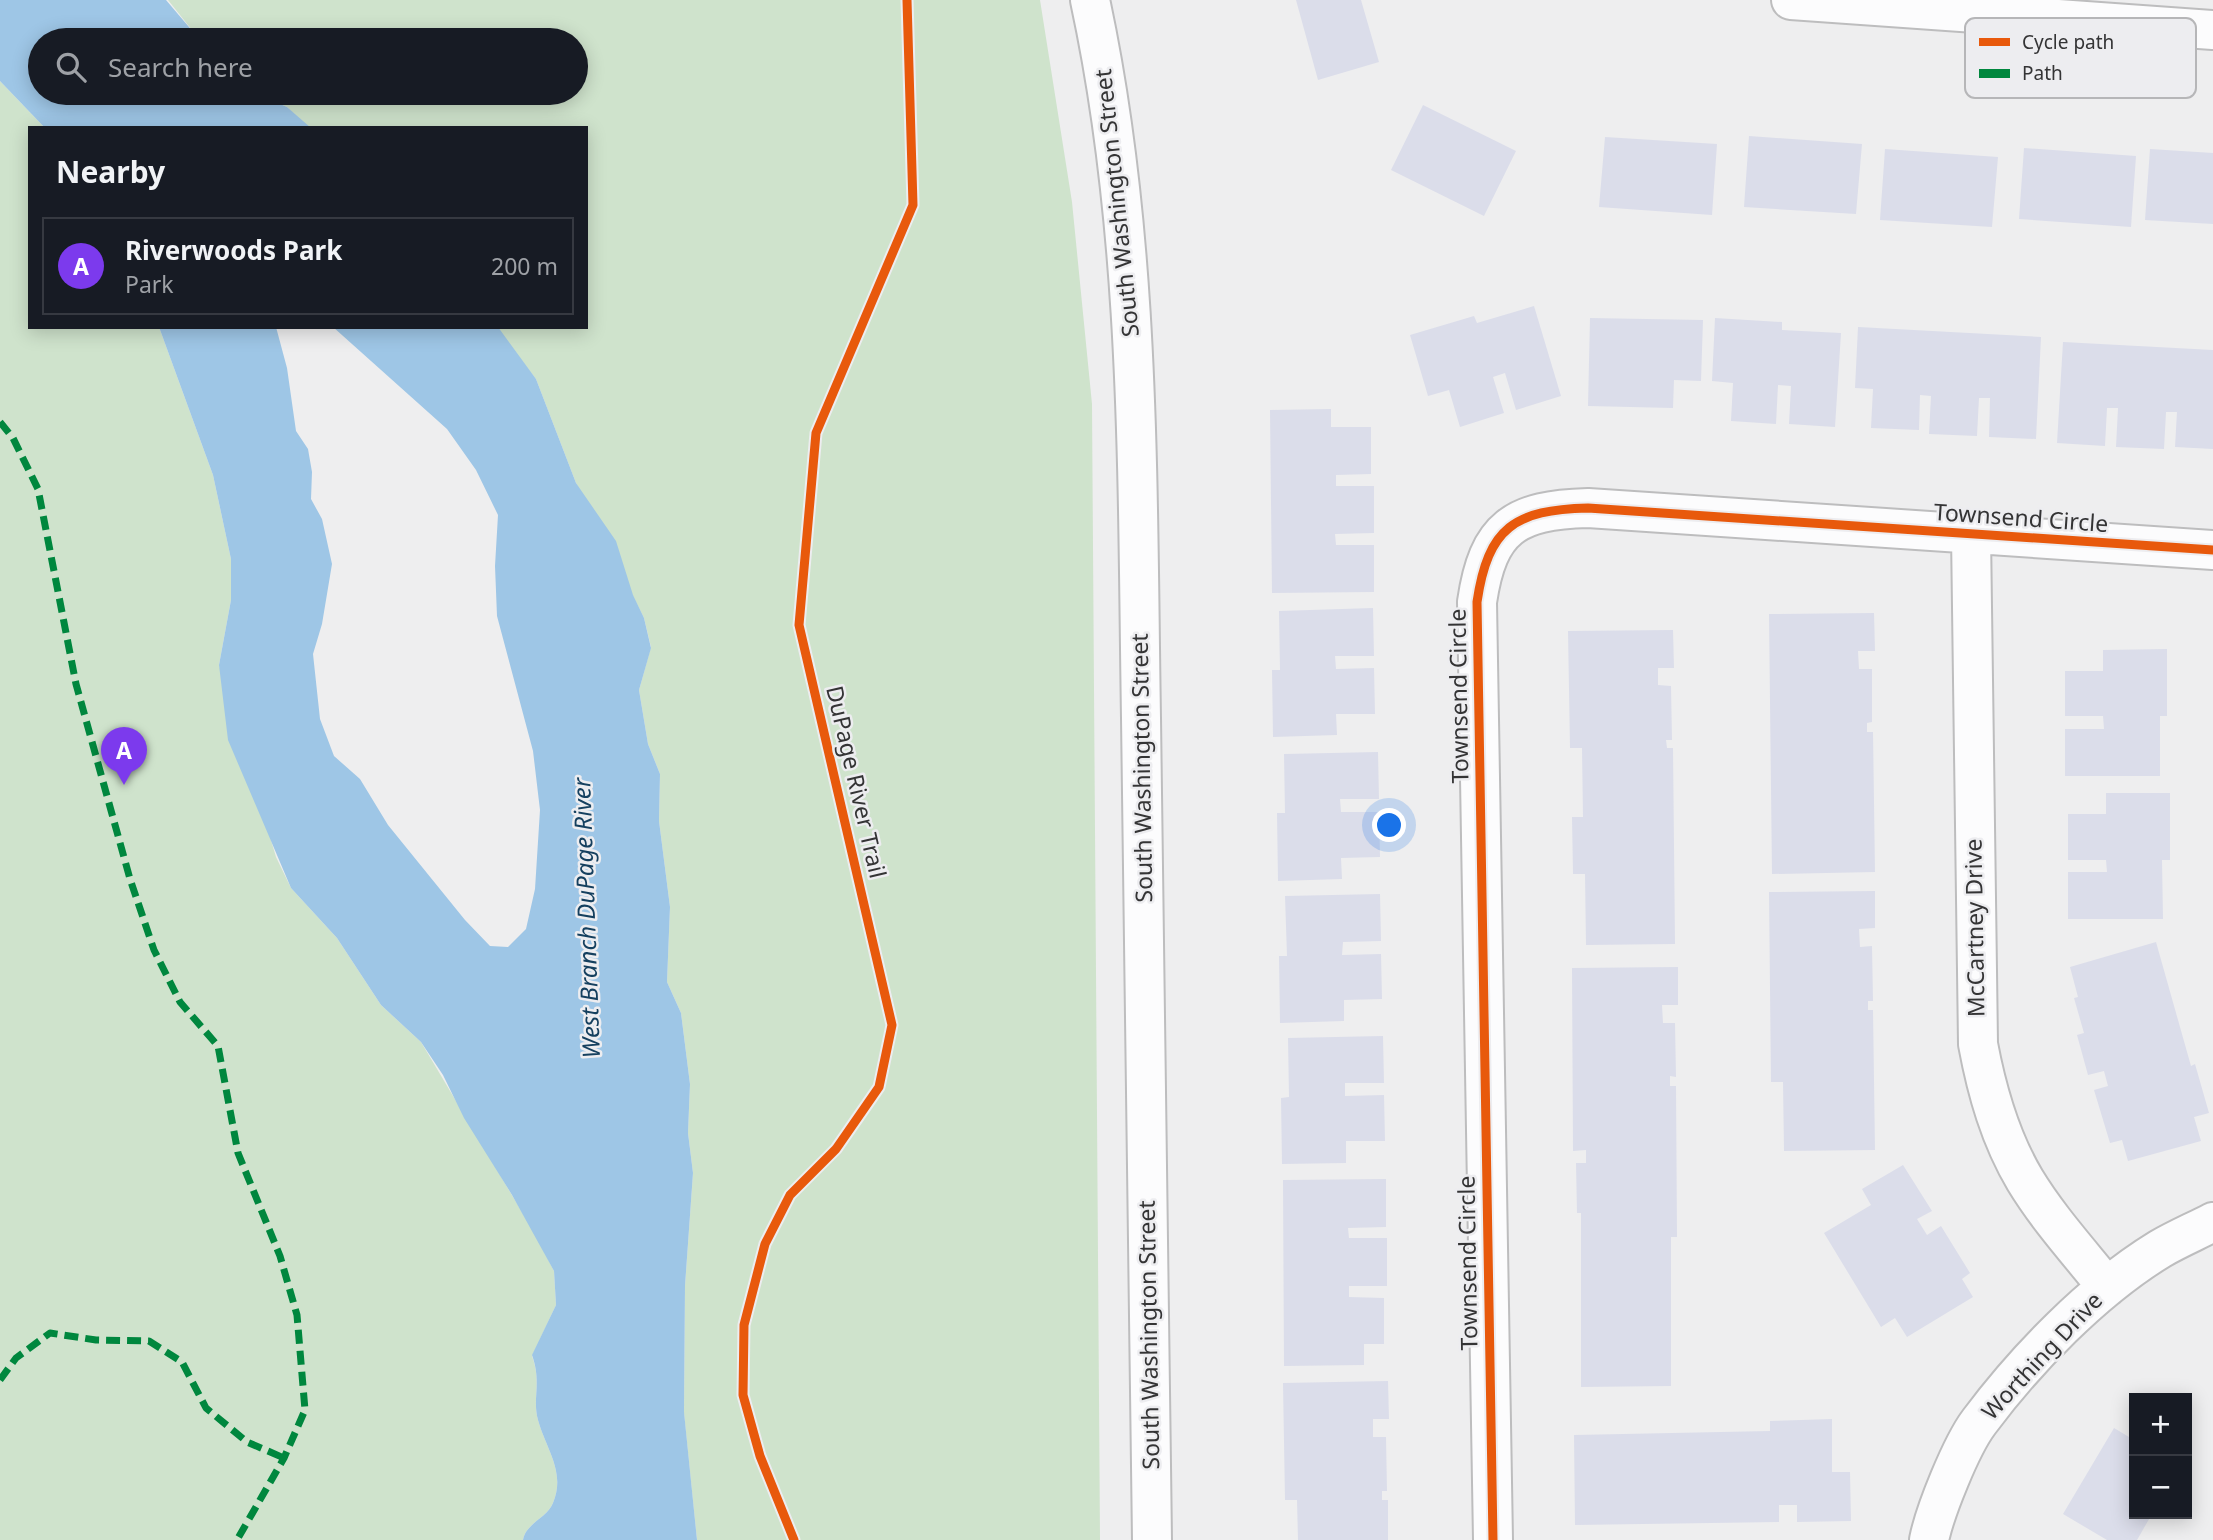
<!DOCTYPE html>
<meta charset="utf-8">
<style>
:root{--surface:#171b24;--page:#20242c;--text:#f1f3f6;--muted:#9ea1a6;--line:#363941;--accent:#7c3aed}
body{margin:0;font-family:"Noto Sans",sans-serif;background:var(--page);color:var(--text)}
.controls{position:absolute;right:21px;bottom:21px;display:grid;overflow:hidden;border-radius:0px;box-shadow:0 4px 18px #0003}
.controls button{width:63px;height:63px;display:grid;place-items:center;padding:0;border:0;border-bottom:2px solid var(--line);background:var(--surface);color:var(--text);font:35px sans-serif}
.you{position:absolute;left:1390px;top:826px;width:24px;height:24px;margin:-18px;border:5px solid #fff;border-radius:50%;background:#1a73e8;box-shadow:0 0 0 10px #1a73e833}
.badge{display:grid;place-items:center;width:46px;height:46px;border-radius:50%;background:var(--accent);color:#fff;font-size:23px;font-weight:700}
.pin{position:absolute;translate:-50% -58px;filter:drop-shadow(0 2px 4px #0008)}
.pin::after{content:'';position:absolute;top:37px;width:24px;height:21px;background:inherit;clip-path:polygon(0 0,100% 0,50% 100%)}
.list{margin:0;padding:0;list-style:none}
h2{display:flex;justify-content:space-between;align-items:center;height:91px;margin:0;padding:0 28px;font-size:30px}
h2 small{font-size:23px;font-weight:400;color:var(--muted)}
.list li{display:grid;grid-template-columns:46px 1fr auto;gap:21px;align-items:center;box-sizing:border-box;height:98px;margin:0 14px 14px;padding:0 14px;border:2px solid var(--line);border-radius:0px}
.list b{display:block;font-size:26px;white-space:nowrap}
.list p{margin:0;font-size:23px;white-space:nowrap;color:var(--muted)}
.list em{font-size:23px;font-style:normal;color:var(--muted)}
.icon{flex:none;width:38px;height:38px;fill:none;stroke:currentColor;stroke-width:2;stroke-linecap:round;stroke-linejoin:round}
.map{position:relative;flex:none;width:2213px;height:1540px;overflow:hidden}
.search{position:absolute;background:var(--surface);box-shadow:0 4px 18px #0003;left:28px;top:28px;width:560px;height:77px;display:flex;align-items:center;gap:18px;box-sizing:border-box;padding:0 24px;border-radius:38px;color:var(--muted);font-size:26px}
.panel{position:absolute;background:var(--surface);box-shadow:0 4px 18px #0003;left:28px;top:126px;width:560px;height:203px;border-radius:0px}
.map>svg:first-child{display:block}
.green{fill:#cfe3cc}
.water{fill:#9ec6e6}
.building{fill:#dbddea}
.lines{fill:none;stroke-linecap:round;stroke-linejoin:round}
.street-casing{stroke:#bdbdbe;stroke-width:42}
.secondary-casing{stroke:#bdbdbe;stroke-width:42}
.street{stroke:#fcfcfd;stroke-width:38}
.secondary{stroke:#fcfcfd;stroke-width:38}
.quiet{stroke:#00873e;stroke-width:7;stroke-dasharray:14 7;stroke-linecap:butt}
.cycleway-casing{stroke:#ededf0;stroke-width:13}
.cycleway{stroke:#e8590c;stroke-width:9}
.labels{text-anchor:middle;stroke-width:5;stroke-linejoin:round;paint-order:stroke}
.street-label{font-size:23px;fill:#343435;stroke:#ededf0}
.water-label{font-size:24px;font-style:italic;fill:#15405f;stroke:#ededf0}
.key{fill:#ededf0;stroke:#b6b6b8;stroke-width:2}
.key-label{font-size:19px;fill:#343435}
</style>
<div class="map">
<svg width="2213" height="1540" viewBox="0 0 2213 1540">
<rect width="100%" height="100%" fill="#eeeeef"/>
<path class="green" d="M168,0H1040L1072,202L1092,404L1100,1540H697L684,1413L685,1286L693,1173L688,1133L690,1084L681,1013L667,982L670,907L659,821L660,774L648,744L639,690L651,647L644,618L576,483L536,379L495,327H586V128H309L287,107L255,93H576V40H200Z
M0,81L45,128H30V327H159L213,475L231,559V600L219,665L276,857L291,888L337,938L381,1005L421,1042L535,1234L554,1271L556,1305L532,1356C542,1383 532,1398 538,1420C546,1449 566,1472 553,1503C547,1518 526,1523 523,1540H0Z"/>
<path class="water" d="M0,0H166L200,40H40V93H255L287,107L311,128H45L0,81Z
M159,327H276L287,368L296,431L308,449L312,472L311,499L322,519L332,564L322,624L313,654L320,719L334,756L360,779L388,825L465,920L490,946L508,947L526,929L535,889L540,810L533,751L497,616L495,566L498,515L476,470L447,429L333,327H498L536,379L576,483L616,541L633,595L644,618L651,648L639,690L648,744L660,774L659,821L670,907L667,982L681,1013L690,1084L688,1133L693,1173L685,1286L684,1412L697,1540H523C526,1523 547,1518 553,1503C566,1472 546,1449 538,1420C532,1398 542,1383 532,1355L556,1305L554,1271L512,1195L464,1118L443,1075L421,1042L381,1005L337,938L291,888L228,740L219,665L231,600V559L213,475Z"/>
<path class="building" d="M1296,0H1361L1379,62L1318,80Z
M1423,105L1516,151L1484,216L1391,170Z
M1749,136L1862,144L1856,214L1744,207Z
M1605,137L1717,144L1712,215L1599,207Z
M2024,148L2136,156L2131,227L2019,219Z
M1885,149L1998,157L1992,227L1880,220Z
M2150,149L2213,153V224L2145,220Z
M1534,306L1561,396L1516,410L1505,373L1493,377L1504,413L1460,427L1449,390L1428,396L1410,335L1474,316L1477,323Z
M1590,318L1703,320L1701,381L1674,380L1673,408L1588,406Z
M1715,318L1782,322V330L1841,333L1835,427L1789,424L1791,386L1778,385L1776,424L1731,421L1733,383L1712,381Z
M1858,327L2041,337L2036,439L1989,437L1990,398H1979L1977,436L1929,434L1931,396L1920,395L1919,430L1871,428L1873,389L1855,388Z
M2063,342L2213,350V449L2175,447L2177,412H2166L2164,449L2116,447L2118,408H2107L2105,446L2057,443Z
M1331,409V427H1371V474L1336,475V486H1374V533L1335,534L1336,545H1374V592L1272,593L1270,410Z
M1373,608L1374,656H1335L1336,669L1374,668L1375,714H1336L1337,735L1273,737L1272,670H1280L1279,611Z
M1874,613L1875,651H1858L1859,669H1872V722L1867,723V732H1873L1875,872L1772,874L1769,614Z
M1673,630L1674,668H1658V685L1671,686L1672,740H1666L1667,748H1673L1675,944L1586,945L1585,874H1573L1572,817H1583L1582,748H1570L1568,631Z
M2167,649V716H2160V776H2065V729H2104L2103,716H2065V671H2103V650Z
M1378,752L1379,799H1340L1341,812H1379L1380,857L1341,858L1342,879L1278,881L1277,813H1285L1284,754Z
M2106,793H2170V860H2162L2163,919H2068V872H2107L2106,860H2068V814H2106Z
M1875,891V928L1859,929L1860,947L1872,946L1873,1001H1868V1010H1873L1875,1150L1784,1151L1783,1082H1771L1769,892Z
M1380,894L1381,941L1343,942L1342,955L1381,954L1382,999L1344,1000V1021L1280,1023L1279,956H1287L1285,896Z
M2156,942L2191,1066L2195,1064L2209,1113L2194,1117L2201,1141L2128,1161L2122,1140L2110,1143L2094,1090L2108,1086L2104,1071L2088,1075L2077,1035L2084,1033L2074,998L2078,997L2070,967Z
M1678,967V1005H1662L1663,1023H1675L1676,1077L1670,1076V1086H1676L1677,1237H1671V1386L1581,1387V1213H1577L1576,1163H1586V1150L1573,1151L1572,968Z
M1383,1036L1384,1083H1345V1096L1384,1095L1385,1141H1346V1163L1282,1164L1281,1098L1289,1097L1288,1038Z
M1903,1165L1932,1211L1917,1219L1927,1235L1941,1226L1970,1273L1962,1279L1973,1297L1907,1337L1895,1318L1881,1327L1824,1233L1871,1205L1862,1189Z
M1386,1179V1227L1348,1228L1349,1238H1387V1286H1349V1297L1384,1298V1344H1364V1365L1284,1366L1283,1180Z
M1388,1381L1389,1419H1373V1437H1386L1387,1491H1382V1500H1388V1540H1298L1297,1500H1285L1283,1383Z
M1832,1419V1472H1850L1851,1521L1797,1522V1505H1779V1522L1575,1525L1574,1435L1770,1431V1421Z
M2114,1428L2134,1440V1514H2152L2137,1540H2107L2063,1514Z"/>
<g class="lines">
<defs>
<path id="street" d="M1791,0L2213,30
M1971,534L1978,1044C1987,1092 2000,1138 2025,1180C2048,1218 2079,1252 2107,1287
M1493,1540L1477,602C1488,527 1515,510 1588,508L2213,550
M1929,1540C1935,1511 1961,1446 1979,1422C2026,1359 2093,1290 2160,1249C2177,1239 2196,1231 2213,1222"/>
<path id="secondary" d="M1090,0C1141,236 1137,478 1141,718C1145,992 1149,1266 1152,1540"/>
</defs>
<use href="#street" class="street-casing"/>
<use href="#secondary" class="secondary-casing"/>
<use href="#street" class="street"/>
<use href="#secondary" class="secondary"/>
<path class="quiet" d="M0,422L13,438L38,489L76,684L130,879L154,950L180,1002L218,1046L238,1153L280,1256L297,1315L305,1410L284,1458L237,1540
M0,1380L16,1358L50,1333L96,1340L149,1341L182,1362L206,1408L247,1442L284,1458"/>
<defs>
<path id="cycleway" d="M794,1540L760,1456L743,1395L744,1325L765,1244L790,1195L836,1149L879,1087L892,1025L799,625L816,433L913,205L907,0
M1493,1540L1477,602C1488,527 1515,510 1588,508L2213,550"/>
</defs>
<use href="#cycleway" class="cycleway-casing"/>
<use href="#cycleway" class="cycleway"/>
</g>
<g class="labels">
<g class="street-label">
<text transform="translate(1117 203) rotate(-96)" y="8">South Washington Street</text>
<text transform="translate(2021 518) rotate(4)" y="8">Townsend Circle</text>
<text transform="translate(1459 696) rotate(-91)" y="8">Townsend Circle</text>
<text transform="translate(1142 768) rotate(-91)" y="8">South Washington Street</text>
<text transform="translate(856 782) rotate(77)" y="8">DuPage River Trail</text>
<text transform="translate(1975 928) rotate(-91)" y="8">McCartney Drive</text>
<text transform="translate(1468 1263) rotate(-91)" y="8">Townsend Circle</text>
<text transform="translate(1149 1335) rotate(-91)" y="8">South Washington Street</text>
<text transform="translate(2042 1356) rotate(-47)" y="8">Worthing Drive</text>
</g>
<g class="water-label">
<text transform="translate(587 918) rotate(-92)" y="8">West Branch DuPage River</text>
</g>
</g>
<rect x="1965" y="18" width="231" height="80" rx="10" class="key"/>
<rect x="1979" y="38" width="31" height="8" fill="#e8590c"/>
<rect x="1979" y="69" width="31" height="9" fill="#00873e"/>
<g class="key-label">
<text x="2022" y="49">Cycle path</text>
<text x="2022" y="80">Path</text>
</g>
</svg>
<div class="controls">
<button>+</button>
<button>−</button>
</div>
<div class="you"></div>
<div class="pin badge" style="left:124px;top:785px">A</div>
<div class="search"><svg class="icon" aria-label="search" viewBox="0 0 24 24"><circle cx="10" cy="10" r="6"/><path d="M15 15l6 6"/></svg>Search here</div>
<section class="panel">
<h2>Nearby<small></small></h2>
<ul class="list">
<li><span class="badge">A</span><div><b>Riverwoods Park</b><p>Park</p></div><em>200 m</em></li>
</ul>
</section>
</div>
